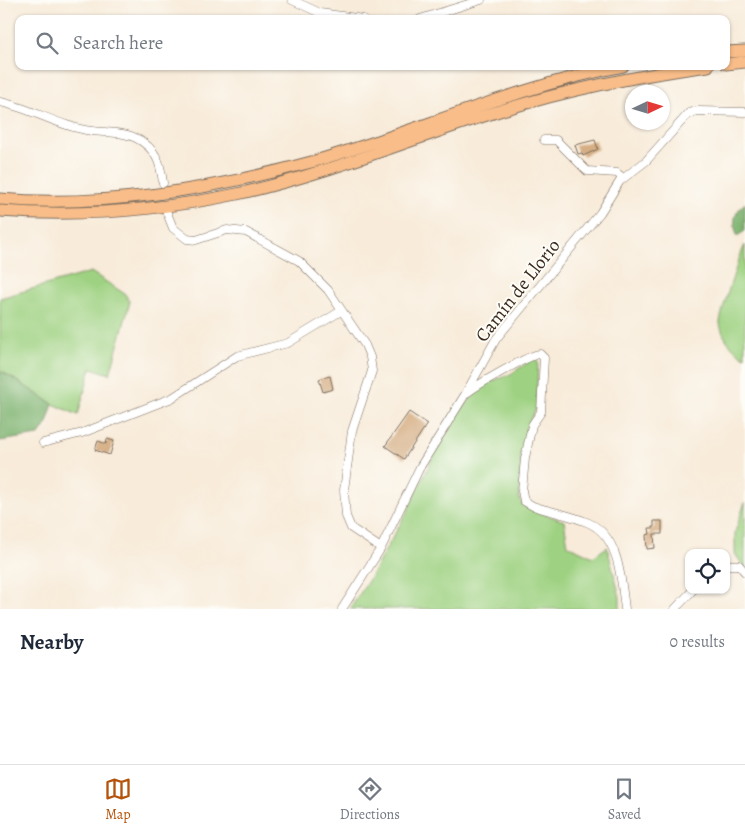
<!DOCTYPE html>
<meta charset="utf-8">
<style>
:root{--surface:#fff;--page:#f2f2f3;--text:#1f2937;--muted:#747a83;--line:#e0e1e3;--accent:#b45309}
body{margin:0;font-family:Alegreya,serif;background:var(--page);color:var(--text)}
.controls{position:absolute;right:15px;bottom:15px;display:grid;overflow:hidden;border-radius:10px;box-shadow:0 1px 4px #0004}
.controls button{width:45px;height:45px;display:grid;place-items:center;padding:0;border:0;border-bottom:1px solid var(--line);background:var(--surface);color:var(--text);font:25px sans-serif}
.compass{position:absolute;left:625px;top:85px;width:45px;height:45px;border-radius:50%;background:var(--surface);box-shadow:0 1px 4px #0004;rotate:86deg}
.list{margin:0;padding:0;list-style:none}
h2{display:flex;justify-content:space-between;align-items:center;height:65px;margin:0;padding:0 20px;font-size:21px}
h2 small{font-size:16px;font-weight:400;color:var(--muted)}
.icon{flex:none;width:28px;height:28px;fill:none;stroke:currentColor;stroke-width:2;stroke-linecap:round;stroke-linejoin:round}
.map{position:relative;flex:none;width:745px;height:609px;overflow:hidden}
.search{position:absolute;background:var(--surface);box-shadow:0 1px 4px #0004;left:15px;right:15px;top:15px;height:55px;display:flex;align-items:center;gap:12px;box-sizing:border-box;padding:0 18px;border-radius:10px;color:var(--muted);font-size:19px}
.sheet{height:155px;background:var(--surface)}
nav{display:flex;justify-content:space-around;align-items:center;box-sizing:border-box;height:70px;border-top:1px solid var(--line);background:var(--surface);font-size:14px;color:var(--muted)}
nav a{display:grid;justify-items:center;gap:2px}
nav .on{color:var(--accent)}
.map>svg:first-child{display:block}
.green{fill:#9ed181;stroke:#6c7e50}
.forest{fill:#7eb36f;stroke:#5c6e46}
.building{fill:#d5ae84}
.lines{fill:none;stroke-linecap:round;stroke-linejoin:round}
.minor-casing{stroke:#7d6e5f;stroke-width:9}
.highway-casing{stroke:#7d6e5f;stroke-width:13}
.minor{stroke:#fff;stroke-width:8}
.highway{stroke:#f8bd89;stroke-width:11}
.labels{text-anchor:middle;stroke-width:4;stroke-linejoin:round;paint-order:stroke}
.street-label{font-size:19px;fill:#3b2a1e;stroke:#fdfcf7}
</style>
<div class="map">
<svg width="745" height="609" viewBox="0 0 745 609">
<rect width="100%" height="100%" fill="#fdfcf7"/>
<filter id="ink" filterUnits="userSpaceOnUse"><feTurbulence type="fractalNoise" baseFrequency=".02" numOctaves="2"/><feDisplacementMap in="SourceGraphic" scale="10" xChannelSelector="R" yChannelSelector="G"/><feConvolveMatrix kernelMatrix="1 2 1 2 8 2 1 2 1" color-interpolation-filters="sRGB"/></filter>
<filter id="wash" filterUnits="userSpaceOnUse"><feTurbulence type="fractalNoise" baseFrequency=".0096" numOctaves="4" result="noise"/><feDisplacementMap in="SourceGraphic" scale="20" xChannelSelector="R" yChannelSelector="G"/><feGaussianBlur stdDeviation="1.12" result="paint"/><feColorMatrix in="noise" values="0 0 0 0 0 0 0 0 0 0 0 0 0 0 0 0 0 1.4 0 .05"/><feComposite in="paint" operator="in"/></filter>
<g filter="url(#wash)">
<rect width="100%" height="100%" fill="#f8ebd9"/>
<path class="green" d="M745,245V357C732,349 723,339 720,324C719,317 740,253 745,245Z
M91,272L125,294L130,302L110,374L91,368L78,415L53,404L3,372L0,373V298Z
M535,358L538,362L536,409L528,424L521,454L519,498L525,507L564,521L568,545L593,557L607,547L620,597V609H350L368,581L407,512L437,448L465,405L487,383L509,375Z
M745,502V568L735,554V532Z"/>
<path class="forest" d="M745,203V231L737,236C733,221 733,214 745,203Z
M3,372L53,404L47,423L39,435L0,441V373Z"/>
<g id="blocks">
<path class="building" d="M595,140L598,149L583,156L582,153L578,154L575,145Z
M330,376L333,389L323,392L319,379Z
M409,412L427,424L404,459L385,446Z
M107,439L114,441L110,455L95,450L98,441L106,444Z
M654,521H662V534H654L655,548L647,549L646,535L650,534L649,528H654Z"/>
</g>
</g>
<g filter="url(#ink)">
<use href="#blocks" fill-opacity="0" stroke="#7d6e5f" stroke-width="1"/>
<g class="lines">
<defs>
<path id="minor" d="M292,0L320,13L363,19
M420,19L481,0
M0,102C31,108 60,127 92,131C110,133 129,131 144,143C158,153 161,167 163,183
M544,140H556L587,171L617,173L623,178
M167,213L173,228L187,239L196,240L227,230L246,232L299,261L328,290L365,345L370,357L372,371L352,431L344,490L346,516L351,528L381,548
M468,392C479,384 530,354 540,354L544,358L541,412L532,425L525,458L522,491L524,501L533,506C551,512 571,515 589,523C620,537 621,580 625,609
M43,443L82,433L172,398L237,356L288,343L341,311
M726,565H739L745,572
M342,609L381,548L420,467L466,393L496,339L600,213L620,181L646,161L689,113L698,111L745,112
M675,609L693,590"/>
<path id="highway" d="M726,52L745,51
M726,64L745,62
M0,199C105,208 214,189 315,161C418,131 517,86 623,66
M0,211C78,217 161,210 237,194C324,175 406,141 490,114C562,91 634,76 708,66"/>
</defs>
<use href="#minor" class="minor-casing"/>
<use href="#highway" class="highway-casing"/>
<use href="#minor" class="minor"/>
<use href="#highway" class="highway"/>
</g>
</g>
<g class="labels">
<g class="street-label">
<text transform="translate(517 290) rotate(-52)" y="7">Camín de Llorio</text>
</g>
</g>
</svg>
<div class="controls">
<button><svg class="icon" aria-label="locate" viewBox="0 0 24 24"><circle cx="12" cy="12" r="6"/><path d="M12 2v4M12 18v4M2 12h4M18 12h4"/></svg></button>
</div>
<svg class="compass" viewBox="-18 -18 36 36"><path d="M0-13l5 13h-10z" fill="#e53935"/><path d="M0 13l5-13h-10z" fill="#747a83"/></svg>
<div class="search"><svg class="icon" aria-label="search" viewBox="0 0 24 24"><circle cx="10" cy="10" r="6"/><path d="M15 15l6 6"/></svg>Search here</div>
</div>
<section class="sheet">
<h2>Nearby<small>0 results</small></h2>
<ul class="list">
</ul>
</section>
<nav>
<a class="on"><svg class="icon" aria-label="map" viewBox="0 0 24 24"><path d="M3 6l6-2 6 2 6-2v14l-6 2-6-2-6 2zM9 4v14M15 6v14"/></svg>Map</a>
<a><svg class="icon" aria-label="directions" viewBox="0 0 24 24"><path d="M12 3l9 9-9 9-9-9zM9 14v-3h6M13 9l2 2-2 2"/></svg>Directions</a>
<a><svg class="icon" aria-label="saved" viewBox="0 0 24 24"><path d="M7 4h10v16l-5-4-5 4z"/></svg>Saved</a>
</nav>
